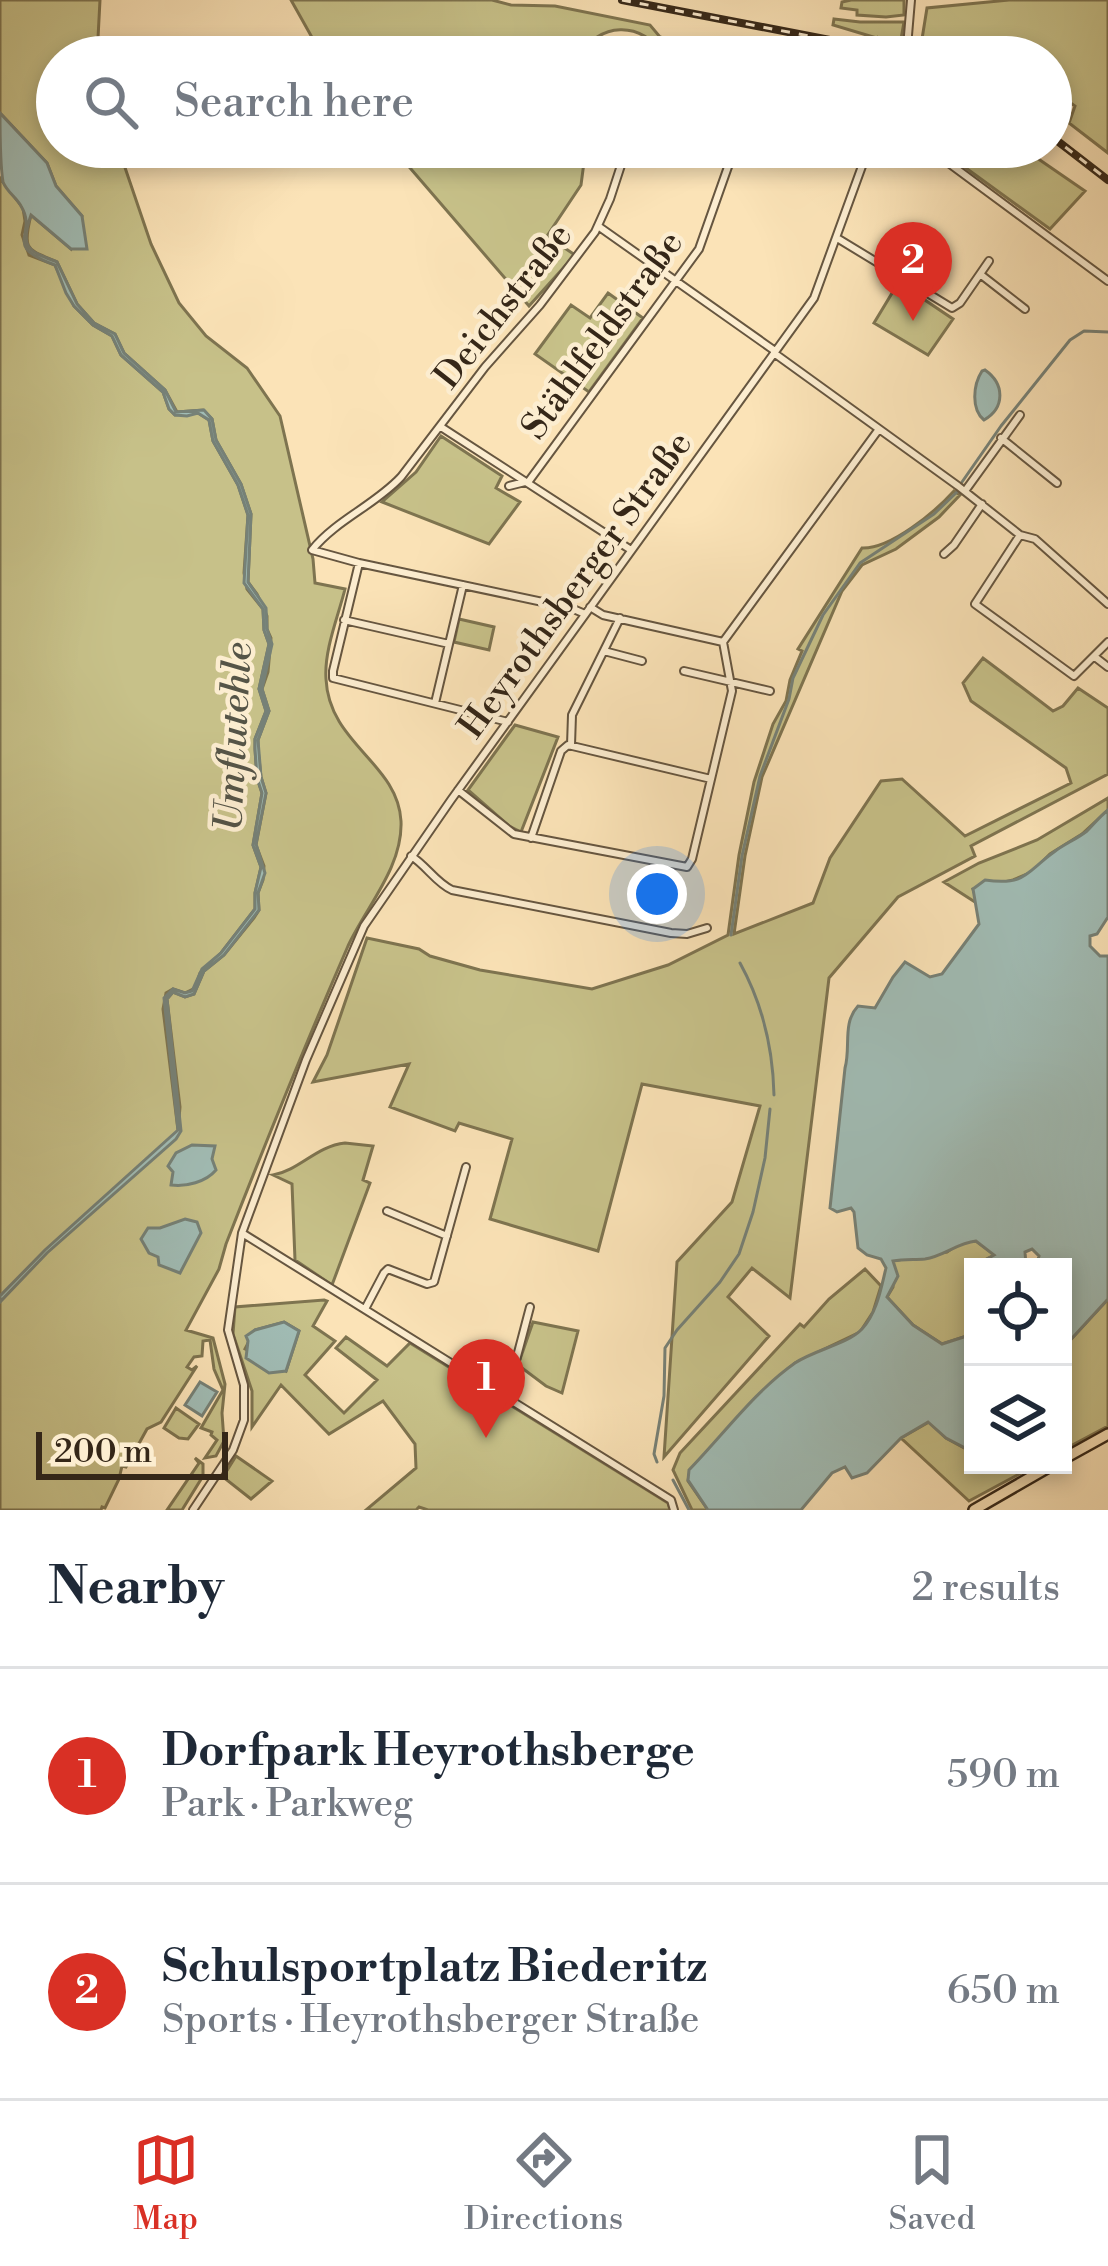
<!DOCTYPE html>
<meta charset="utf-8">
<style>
:root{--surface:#fff;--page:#f2f2f3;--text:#1f2937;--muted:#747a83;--line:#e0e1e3;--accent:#d93025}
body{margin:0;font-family:"Libre Bodoni",serif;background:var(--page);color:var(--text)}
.controls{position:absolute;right:36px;bottom:36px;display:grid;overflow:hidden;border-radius:0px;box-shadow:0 6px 18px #0003}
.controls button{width:108px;height:108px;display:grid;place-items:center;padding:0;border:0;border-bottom:3px solid var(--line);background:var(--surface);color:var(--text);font:60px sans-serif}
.scale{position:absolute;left:36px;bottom:30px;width:192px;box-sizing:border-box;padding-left:12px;border:6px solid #352718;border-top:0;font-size:33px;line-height:42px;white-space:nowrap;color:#352718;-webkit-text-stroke:9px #fcedd0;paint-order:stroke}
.you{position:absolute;left:657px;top:894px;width:42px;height:42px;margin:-30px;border:9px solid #fff;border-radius:50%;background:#1a73e8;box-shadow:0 0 0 18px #1a73e833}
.badge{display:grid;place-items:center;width:78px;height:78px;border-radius:50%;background:var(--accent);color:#fff;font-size:39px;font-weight:700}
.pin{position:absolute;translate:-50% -99px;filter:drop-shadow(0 3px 6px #0008)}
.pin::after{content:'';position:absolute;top:63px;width:42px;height:36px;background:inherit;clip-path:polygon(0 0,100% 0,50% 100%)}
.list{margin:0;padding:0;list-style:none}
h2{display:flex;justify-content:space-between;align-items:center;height:156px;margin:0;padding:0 48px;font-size:51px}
h2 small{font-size:39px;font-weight:400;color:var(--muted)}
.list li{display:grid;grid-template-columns:78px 1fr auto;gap:36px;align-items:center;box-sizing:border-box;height:216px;padding:0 48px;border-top:3px solid var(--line)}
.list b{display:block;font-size:45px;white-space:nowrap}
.list p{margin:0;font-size:39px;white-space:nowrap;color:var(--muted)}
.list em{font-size:39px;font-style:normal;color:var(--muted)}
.icon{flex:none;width:66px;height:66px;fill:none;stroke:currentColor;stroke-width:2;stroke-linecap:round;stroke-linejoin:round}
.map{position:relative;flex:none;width:1108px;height:1510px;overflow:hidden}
.search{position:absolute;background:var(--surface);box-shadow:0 6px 18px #0003;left:36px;right:36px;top:36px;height:132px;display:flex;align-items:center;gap:30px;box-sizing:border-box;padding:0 42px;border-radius:66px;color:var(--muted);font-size:45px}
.sheet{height:588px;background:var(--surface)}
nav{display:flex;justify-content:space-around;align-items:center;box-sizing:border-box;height:168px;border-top:3px solid var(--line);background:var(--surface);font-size:33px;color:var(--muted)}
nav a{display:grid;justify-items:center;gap:6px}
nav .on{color:var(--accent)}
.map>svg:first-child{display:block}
.green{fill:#c7c189;stroke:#7e7450;stroke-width:3;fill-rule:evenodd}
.water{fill:#a1bdb6;stroke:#768177;stroke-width:3}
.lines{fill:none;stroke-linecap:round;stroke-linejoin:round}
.stream{stroke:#768177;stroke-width:3}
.minor-casing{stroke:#665640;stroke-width:10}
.major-casing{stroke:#352718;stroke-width:14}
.minor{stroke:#fcedd0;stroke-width:6}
.major{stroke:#fbe3b7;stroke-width:9}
.rail-casing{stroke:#352718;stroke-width:8}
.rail{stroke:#fcedd0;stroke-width:3;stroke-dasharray:9;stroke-linecap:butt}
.labels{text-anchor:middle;stroke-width:9;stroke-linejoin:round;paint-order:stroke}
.street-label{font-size:36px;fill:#352718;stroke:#fcedd0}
.water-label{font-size:39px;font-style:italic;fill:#555447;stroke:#fcedd0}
</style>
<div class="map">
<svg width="1108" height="1510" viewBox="0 0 1108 1510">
<rect width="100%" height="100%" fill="#fbe3b7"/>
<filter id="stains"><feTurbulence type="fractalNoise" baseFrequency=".00167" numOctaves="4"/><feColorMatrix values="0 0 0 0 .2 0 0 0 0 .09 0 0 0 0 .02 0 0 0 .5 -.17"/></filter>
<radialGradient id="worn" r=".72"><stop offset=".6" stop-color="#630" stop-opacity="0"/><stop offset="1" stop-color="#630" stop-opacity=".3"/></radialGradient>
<path class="green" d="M0,0H100L97,57H57V147H118L151,244L179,303L206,336L247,368L280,416L313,559L315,583L345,589C338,617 324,650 326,679C329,744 398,763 401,821C403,867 366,907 348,946C305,1045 265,1144 226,1244L219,1269L186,1330L213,1338L225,1384L222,1413L224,1441L216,1456L205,1458L217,1440L211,1435L212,1432L201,1428L223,1390L214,1369L210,1340L203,1341L202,1356L194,1357L187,1367L192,1370L197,1366L161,1422L147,1429L126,1467L122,1466L119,1479L105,1508L102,1507L101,1510H0V178L23,208L25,221L22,235L29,255L55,265L74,306L93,325L112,336L121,355L163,392L169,409L175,415L198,413L209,420L213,441L238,485L248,515L244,573L247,589L263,609L264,630L269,644L259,689L266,711L255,739V749L257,778L262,793L253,845L261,867L255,893V909L221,953L200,973L195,988L185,993L173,989L166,993L163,1009L178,1130L180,1107L167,999L173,992L185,997L194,994L204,971L224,955L254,918L259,910L258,893L263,880L264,866L256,845L266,793L261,777L258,749V740L269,711L262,689L268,672L271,638L267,629V616L257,594L248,582L251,514L241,484L216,440L212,419L203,410L177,412L165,390L124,353L115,334L94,323L77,304L57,262C27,249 22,251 31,215L71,249L82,216L56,186L47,163L0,113Z
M291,0H492L511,5L555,6L650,25L660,37L740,57L664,55C639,20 601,22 578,57H323Z
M851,0H904V15L886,17L857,15V10L841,8L842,2Z
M1009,0H1108V153L1069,123L1075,106L1051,89V57H972L922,39L927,8Z
M834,19L860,22H904L900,45L833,25Z
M392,147H586L581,185L547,236L575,255L529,306Z
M937,147H1021L1085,191L1050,229Z
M910,250L929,263L917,283L897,270Z
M897,285L904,286L953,319L928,355L874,323Z
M608,293L643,318L589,392L535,354L571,305L590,318Z
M441,436L502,476L496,488L520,502L489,544L382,502L416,472Z
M954,491L960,495L939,517L896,549L862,565L842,591L762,777L745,856L734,934L813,903L830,858L881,781L902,779L965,836L1071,783L1066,768L971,701L963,683L983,658L1053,711L1063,706L1078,688L1108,708V774L971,846L975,856L898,897L829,978L790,1298L752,1268L728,1297L769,1336L664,1457L677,1262L732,1202L760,1106L642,1084L598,1251L490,1219L512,1139L459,1123L455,1131L390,1107L409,1064L313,1082L327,1055L367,938L419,949L430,956L480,970L592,989L668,965L728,935L739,855L754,782L773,724L786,701L790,680L802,651L798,649L862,548C891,549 935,512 954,491Z
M459,619L494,627L489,650L454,642Z
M515,725L558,737L521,832L509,826L468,790Z
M1108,798V810L1082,834L1050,854L1032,872L1013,880L973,889L978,904L944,882L979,863L1037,840Z
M345,1143L373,1146L363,1180L370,1183L332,1285L295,1260L292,1184L273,1175C300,1170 316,1146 345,1143Z
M976,1241L995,1255L985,1260V1267H973V1334L942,1344L913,1325L887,1297L893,1287L892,1261L947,1252L961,1242Z
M865,1269L881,1286L873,1312L860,1332L795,1363L772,1382L690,1470L688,1481L708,1510H692L673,1470L680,1453L800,1324L804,1327L829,1299Z
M1108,1299V1426L1063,1450V1348Z
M324,1300L327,1301L313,1326L335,1341L305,1375L344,1413L377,1380L336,1348L346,1337L387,1366L410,1343L668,1503L670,1510H428L419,1507L416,1510H366L416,1468L415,1444L383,1401L329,1434L281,1385L252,1427V1391L233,1334L235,1307ZM284,1322L299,1331L286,1371L245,1349L255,1330Z
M533,1322L578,1331L562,1393L546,1386L518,1365Z
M176,1408L199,1424L188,1439L179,1438L164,1428Z
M929,1422L946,1438L968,1450L973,1447V1465H1036L969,1501L901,1438Z
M236,1456L272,1481L251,1499L223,1477Z
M195,1458L203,1464V1476L182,1510H167L199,1463Z"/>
<path class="water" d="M0,113L47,163L56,186L82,216L87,249H71L31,215C19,249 29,251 57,262L77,304L94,323L115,334L124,353L165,390L176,412L204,410L212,419L216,440L241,484L251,514L248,582L266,608L267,629L272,644L262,689L269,711L258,740L261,777L266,793L256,844L265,873L258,893L259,910L224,955L204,971L194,994L185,997L173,992L167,999L181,1131L176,1139L47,1253L0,1302V1296L45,1250L178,1130L164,998L173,989L185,993L192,991L202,969L221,953L255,909V893L261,867L253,845L262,793L257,778L255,749V739L266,711L259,689L269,644L264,630L263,609L244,583L248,515L238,485L213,441L209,420L198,413L187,416L175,415L169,409L163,392L121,355L112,336L93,325L74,306L66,293L55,265C0,245 39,236 21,206C16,197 7,192 3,182C0,164 0,133 0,113Z
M985,370C1005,384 1005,408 984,420C971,409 973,385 982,371Z
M1108,810V917L1097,934L1090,936V946L1100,956H1108V1299L1063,1348V1267H1036L1039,1256L1032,1249L1025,1252L1026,1265L1023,1267H985V1260L994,1255L976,1241C957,1243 944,1256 925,1259C915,1260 904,1259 893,1261L898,1276L887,1297L913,1325L942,1344L973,1334V1447L969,1450L946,1438L928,1422L901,1438L867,1473L852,1478L845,1467L832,1473L801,1510H708L688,1480L689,1470C723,1435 755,1391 795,1363C814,1350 848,1344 862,1329C877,1313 881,1288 886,1268L881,1259L867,1255L858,1248L854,1212L851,1208L837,1212L830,1208L845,1068C851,1047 842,1023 858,1006L875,1008L893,977L905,962L930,977L942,974L979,924L973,889L985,880C1026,886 1026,872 1054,852C1064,844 1077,839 1087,831C1094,824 1100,816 1108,810Z
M192,1145L215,1146L212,1159L216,1170C206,1182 186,1187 171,1185L173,1172L168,1166L176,1153Z
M185,1219L197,1222L201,1233L180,1273L159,1265L158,1257L149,1253L141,1239L148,1228H160Z
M284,1322L299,1331L286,1371L269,1373L246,1358L248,1341L246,1336L255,1330Z
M200,1382L217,1392L202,1416L185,1405Z"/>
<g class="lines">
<path class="stream" d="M962,482L1001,426L1070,340L1084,331L1108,332
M731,935L742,856L760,776L789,699L793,678L823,615L860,563L934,514L957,492
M740,963C762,1003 773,1050 774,1095
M657,1462L654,1454L664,1396L665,1348L677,1330L720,1282L739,1254L753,1212L765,1158L770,1109
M673,1480L689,1510"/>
<defs>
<path id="minor" d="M654,57H661
M903,57L907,47L911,0
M927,147L1108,281
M598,226L775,351
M837,238L952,308L960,303L989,261
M980,274L1025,309
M774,353L958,486L1020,535L1035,539L1108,604
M441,427L631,550
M1001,438L1057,483
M529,481L699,249L735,147
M509,486L525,482
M965,491L1020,415
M1020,535L975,604L1074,676L1108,642
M944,554L954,545L982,504
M359,563L333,671V678L508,722
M590,607L603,615L723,642
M585,614L571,608L359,563L312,550C336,520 375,505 401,477L485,367L540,305L595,232L610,199L627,147
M344,620L449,644
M723,642L879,429
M604,651L642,661
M1095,657L1108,667
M684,671L770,691
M435,703L463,585
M571,745L572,715L620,618
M458,790L514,834L687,867L692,859L732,691L723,642
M531,838L561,751L568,745L711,779
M411,856C426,865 436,883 452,890L671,933L687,934L707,928
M387,1211L447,1236
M242,1233L671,1500L674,1510
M365,1309L384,1273L388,1269L427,1284L434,1282L466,1167
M502,1395L515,1364L530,1307
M193,1510L233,1450L244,1420V1385L228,1330L242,1233L306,1060L364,926L451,800L814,298L869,147"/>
<path id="major" d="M1063,1459L1108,1434
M974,1510L1052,1465"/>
</defs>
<use href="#minor" class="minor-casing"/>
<use href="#major" class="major-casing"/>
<use href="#minor" class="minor"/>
<use href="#major" class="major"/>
<defs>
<path id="rail" d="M622,0L835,41L894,57
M878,40L923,57
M1051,136L1108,180"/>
</defs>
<use href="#rail" class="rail-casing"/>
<use href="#rail" class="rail"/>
</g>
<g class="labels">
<g class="street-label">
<text transform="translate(502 305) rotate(-52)" y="13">Deichstraße</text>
<text transform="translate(601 334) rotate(-54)" y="13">Stählfeldstraße</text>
<text transform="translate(574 584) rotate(-54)" y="13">Heyrothsberger Straße</text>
</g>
<g class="water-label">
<text transform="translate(232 737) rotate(-87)" y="14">Umflutehle</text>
</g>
</g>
<rect width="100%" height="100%" filter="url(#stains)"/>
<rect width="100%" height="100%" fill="url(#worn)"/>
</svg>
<div class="controls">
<button><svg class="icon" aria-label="locate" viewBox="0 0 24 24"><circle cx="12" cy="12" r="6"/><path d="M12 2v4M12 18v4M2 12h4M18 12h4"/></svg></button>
<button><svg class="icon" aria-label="layers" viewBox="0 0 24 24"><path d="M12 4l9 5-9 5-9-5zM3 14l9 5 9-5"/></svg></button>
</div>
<div class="scale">200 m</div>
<div class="you"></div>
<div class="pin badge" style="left:486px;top:1438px">1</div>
<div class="pin badge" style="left:913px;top:321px">2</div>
<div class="search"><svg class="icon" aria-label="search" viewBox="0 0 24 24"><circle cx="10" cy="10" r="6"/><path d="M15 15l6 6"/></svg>Search here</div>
</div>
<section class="sheet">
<h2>Nearby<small>2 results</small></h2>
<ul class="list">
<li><span class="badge">1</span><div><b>Dorfpark Heyrothsberge</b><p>Park · Parkweg</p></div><em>590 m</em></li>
<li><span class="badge">2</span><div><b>Schulsportplatz Biederitz</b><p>Sports · Heyrothsberger Straße</p></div><em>650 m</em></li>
</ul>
</section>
<nav>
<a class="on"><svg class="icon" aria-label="map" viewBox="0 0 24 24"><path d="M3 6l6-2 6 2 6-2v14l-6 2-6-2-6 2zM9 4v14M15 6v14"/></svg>Map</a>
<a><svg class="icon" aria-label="directions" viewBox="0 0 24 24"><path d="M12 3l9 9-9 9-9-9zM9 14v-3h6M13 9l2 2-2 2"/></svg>Directions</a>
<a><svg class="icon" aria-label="saved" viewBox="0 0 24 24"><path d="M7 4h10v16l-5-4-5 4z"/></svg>Saved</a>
</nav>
